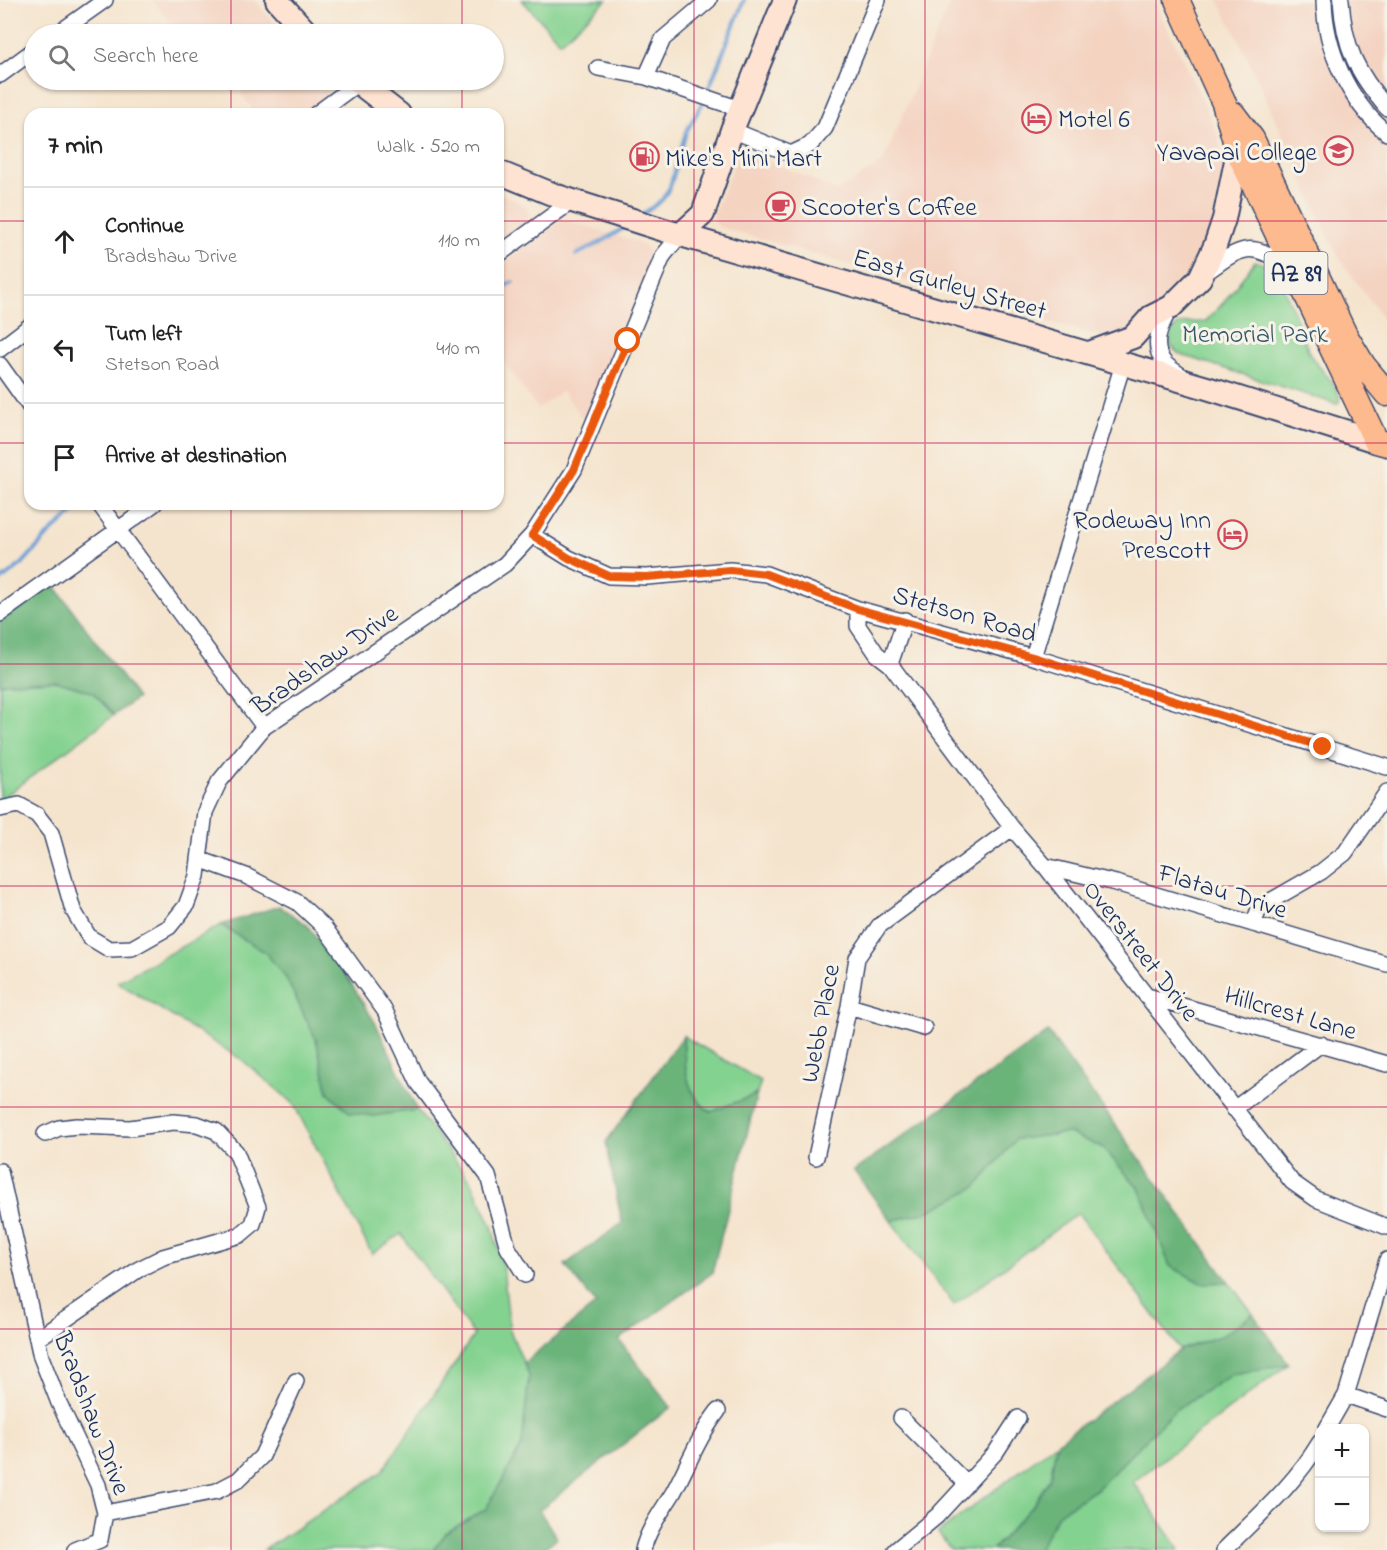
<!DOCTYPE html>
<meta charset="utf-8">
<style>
:root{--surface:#fff;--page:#f2f2f2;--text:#222;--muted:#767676;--line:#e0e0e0}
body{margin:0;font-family:"Indie Flower",sans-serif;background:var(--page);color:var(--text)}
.controls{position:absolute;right:18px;bottom:18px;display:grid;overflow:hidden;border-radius:12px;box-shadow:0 2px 4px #0004}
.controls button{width:54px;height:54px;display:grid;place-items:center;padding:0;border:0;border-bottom:2px solid var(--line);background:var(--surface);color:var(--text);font:30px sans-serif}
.stop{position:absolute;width:18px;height:18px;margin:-14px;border:4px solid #ea580c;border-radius:50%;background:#fff}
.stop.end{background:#ea580c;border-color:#fff;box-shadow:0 2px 6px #0008}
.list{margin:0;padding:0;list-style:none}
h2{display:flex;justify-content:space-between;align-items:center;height:78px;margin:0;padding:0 24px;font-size:26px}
h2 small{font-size:20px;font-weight:400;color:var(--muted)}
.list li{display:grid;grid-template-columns:39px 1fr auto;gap:18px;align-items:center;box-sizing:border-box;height:108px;padding:0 24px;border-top:2px solid var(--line)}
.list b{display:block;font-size:22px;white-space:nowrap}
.list p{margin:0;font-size:20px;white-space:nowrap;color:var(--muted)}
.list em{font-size:20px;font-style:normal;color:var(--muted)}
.icon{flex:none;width:33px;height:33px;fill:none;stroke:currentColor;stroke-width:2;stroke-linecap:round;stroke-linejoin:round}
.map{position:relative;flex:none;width:1387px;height:1550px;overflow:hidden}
.search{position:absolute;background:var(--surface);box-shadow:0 2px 4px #0004;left:24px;top:24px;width:480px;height:66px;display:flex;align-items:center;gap:15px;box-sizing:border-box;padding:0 21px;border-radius:33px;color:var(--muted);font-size:22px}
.panel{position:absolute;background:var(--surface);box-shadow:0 2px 4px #0004;left:24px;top:108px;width:480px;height:402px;border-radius:18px}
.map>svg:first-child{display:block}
.built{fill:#f4d3c1}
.green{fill:#84d290;stroke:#508077;stroke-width:1.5}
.forest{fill:#6bb47a;stroke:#43726c;stroke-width:1.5}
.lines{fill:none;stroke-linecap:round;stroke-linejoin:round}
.stream{stroke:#679dd4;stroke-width:4}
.street-casing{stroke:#3c4a6f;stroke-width:18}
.secondary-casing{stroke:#3c4a6f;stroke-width:26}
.primary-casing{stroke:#3c4a6f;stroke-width:27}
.street{stroke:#fff;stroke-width:15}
.secondary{stroke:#fee3d2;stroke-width:22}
.primary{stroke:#fcba8e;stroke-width:24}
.route{stroke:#ea580c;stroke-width:8}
.grid{fill:none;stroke:#c2185b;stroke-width:1.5;stroke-opacity:0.55}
.labels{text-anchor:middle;stroke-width:6;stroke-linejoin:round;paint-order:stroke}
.shield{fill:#f7f3e8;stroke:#5d6a87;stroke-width:1.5}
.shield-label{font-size:24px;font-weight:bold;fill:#1b2f5e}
.poi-label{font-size:26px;fill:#1b2f5e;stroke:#f7f3e8;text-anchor:start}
.street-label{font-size:26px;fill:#1b2f5e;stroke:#f7f3e8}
.park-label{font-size:26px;fill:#35586a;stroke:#f7f3e8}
</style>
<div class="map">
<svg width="1387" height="1550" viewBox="0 0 1387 1550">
<rect width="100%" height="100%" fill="#f7f3e8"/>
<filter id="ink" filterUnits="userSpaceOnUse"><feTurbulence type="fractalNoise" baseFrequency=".0167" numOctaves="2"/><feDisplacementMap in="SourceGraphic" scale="12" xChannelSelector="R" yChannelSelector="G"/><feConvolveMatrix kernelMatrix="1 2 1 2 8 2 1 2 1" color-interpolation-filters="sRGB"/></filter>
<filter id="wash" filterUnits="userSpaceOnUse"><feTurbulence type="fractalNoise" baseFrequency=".008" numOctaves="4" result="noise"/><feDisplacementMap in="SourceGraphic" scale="24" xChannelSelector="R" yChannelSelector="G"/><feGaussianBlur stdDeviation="1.35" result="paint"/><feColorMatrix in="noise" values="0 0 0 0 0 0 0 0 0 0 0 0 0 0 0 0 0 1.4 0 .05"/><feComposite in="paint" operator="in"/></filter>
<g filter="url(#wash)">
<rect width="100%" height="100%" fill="#f5e4cd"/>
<path class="built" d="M153,0H255L284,34H179Z
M951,0H1154L1203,101L1218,135L1225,169L1203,260L1143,320L1110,339L719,227L714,221L713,215L741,148L837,191L883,162Z
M1218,0H1387V324L1337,255L1242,46Z
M237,80H327L330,88L325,97L303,114H256L240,92L244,89Z
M498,192L526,206L529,214L527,224L498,245Z
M567,220L642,244L647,249L651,261L588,426L562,391L538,409L498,355V266L561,221Z"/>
<path class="green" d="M522,0H607L560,42Z
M1255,261C1287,265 1298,337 1313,359C1321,370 1342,388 1339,402L1336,404L1179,354L1171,346L1169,337C1176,319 1189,323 1205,322L1225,301Z
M55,681L92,692L114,715L0,800V685L4,683Z
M221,925L265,952L286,978L316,1039L328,1092L373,1116L417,1110L471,1181L492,1226L503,1268L510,1331L529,1375L522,1445L486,1509L446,1533L433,1550H264L382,1472L474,1335L401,1234L372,1254L293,1103L241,1059L117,982Z
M683,1036L761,1081L757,1094L711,1112C684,1095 685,1065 683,1036Z
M1069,1133L1103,1148L1139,1188L1170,1266L1201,1283L1229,1282L1253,1314L1223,1335L1180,1350L1078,1213L954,1305L891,1221L929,1211L976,1187L1016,1139Z
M1289,1364L1133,1482L1180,1550H1038L1059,1513L1097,1489L1176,1409L1233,1374Z
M1057,1443L1050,1478L1033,1505L992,1550H951L938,1533Z"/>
<path class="forest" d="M52,582L137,698L114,715L92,692L55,681L4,683L0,685V620Z
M279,906L306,924L347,977L376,1024L417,1110L373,1116L350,1113L328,1092L316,1039L286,978L265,952L221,925Z
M1048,1032L1229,1282L1201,1283L1170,1266L1139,1188L1103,1148L1069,1133L1016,1139L976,1187L929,1211L891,1221L854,1171Z
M683,1036C685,1064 684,1096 711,1112L757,1094L712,1273L619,1340L671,1407L539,1510L557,1538L541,1550H433L446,1533L486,1509L522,1445L529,1375L524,1363L596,1304L565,1265L622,1223L606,1142Z
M1253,1314L1289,1364L1233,1374L1176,1409L1097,1489L1059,1513L1038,1550H992L1033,1505L1050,1478L1057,1443L1180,1350L1223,1335Z"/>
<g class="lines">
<path class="stream" d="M706,95L744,0
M643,214L662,200L670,187L686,132L703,102
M576,255L603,241L625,227
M498,289L513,282
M0,581L22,564L49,534L83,504"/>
</g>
</g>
<g filter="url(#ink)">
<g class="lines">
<defs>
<path id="street" d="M1324,0C1325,49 1348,101 1387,133
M1341,0C1344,47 1357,73 1387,108
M57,34L105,0
M598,68L646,77L740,109
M0,75L34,50
M646,77L663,39L709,0
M316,114L358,83
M732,130L791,154L810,145L825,128L878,0
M498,255L572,201
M1204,274C1242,246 1251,239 1290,269
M1170,309C1161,324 1151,344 1163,361C1167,367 1176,372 1182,376
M0,349L30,326
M0,365L30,407
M99,504L264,727
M532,535L569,558L609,576L647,577L730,570L766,574L858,609L1033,657L1387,767
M858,609V626L877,654L890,664L1012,828L1045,866L1292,1182L1316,1199L1387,1227
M0,614L154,504
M1033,657L1123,364
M890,664L905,620
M0,809L19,805L37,815L51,833L73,910L89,937L109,949L132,948L169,927L186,906L197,876L205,812L219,782L264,727L505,564L532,535L574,470L663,256L680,235
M199,859L246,876L297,902L324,927L385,1011L418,1082L488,1176L508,1248L525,1275
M1045,866L1116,883L1387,964
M1253,924L1260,907L1321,872L1345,853L1387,792
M1147,996L1387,1064
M849,1006L924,1028
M1234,1109L1321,1044
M816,1157L849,1006L857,958L879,926L1012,828
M0,1171L41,1357L59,1403L98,1485L105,1513L100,1540L75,1550
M37,1339L139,1269L163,1257L240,1235L253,1224L258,1207L236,1152L216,1131L197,1124L173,1122L130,1128L77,1126L59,1128L45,1134
M1346,1395L1387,1409
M901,1418L967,1484
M1327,1428L1346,1395L1387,1260
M105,1513L217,1491L238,1480L262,1456L296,1381
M643,1550C648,1529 662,1511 673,1493C688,1465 699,1436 718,1411
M896,1550L937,1516L996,1452L1018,1418
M1224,1550C1258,1516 1295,1484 1320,1442"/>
<path id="secondary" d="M277,0L308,34
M355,80L399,114
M498,172L557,196L667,231L1207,388L1376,441
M680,235L703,214L732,130L785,0
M1089,353L1133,337L1151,317L1171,307L1200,278L1215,246L1224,219L1238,151"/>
<path id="primary" d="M1177,0L1224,103L1238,151L1376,441L1387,444
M1233,114L1252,139L1345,335L1363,365L1387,394"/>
</defs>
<use href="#street" class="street-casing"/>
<use href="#secondary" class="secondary-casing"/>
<use href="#primary" class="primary-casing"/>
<use href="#street" class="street"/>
<use href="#secondary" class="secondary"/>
<use href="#primary" class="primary"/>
</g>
</g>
<g class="lines" filter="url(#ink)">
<path class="route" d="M628,341L574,470L532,535L569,558L609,576L647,577L730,570L766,574L858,609L1033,657L1323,747"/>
</g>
<path class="grid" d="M231,0V34M462,0V34M694,0V1550M925,0V1550M1156,0V1550M231,80V114M462,80V114M0,221H30M498,221H1387M0,443H30M498,443H1387M231,504V1550M462,504V1550M0,664H1387M0,886H1387M0,1107H1387M0,1329H1387"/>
<defs>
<symbol id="hotel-ring" viewBox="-11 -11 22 22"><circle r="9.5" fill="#f7f3e8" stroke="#d1495b" stroke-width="1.5"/><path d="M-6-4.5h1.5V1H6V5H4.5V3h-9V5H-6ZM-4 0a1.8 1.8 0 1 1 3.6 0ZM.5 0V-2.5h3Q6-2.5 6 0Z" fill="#d1495b"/></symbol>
<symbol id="university-ring" viewBox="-11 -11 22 22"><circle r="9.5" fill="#f7f3e8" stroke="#d1495b" stroke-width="1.5"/><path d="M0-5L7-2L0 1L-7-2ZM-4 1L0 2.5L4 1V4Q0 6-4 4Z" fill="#d1495b"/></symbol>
<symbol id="fuel-ring" viewBox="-11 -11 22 22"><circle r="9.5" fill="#f7f3e8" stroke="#d1495b" stroke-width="1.5"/><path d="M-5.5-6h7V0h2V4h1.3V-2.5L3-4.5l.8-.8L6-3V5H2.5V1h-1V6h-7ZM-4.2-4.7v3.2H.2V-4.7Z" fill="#d1495b"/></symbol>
<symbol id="cafe-ring" viewBox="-11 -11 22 22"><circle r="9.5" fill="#f7f3e8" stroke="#d1495b" stroke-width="1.5"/><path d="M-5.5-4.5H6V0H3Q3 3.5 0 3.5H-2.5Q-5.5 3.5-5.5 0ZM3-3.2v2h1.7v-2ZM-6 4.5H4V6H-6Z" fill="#d1495b"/></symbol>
</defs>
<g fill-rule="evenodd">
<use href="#hotel-ring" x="1020" y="102" width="33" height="33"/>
<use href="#university-ring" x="1322" y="134" width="33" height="33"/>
<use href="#fuel-ring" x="628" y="140" width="33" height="33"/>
<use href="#cafe-ring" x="764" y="190" width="33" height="33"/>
<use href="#hotel-ring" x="1216" y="518" width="33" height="33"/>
</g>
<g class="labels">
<rect class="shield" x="1264.5" y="252" width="63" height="42" rx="4.5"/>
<g class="shield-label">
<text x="1296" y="281">AZ 89</text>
</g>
<g class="poi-label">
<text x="1058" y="127">Motel 6</text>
<text x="1317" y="160" text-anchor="end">Yavapai College</text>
<text x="665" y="166">Mike's Mini Mart</text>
<text x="801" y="215">Scooter's Coffee</text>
<text x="1211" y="528" text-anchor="end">Rodeway Inn<tspan x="1211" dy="30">Prescott</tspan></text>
</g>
<g class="street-label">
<text transform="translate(950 283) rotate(16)" y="9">East Gurley Street</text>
<text transform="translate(965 613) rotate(16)" y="9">Stetson Road</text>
<text transform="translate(324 659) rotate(-35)" y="9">Bradshaw Drive</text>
<text transform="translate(1223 890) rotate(17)" y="9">Flatau Drive</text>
<text transform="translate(1142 950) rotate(52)" y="9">Overstreet Drive</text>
<text transform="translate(1291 1012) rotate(16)" y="9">Hillcrest Lane</text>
<text transform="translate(819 1023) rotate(-79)" y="9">Webb Place</text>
<text transform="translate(93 1413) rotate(69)" y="9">Bradshaw Drive</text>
</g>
<g class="park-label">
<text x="1255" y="342">Memorial Park</text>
</g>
</g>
</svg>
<div class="controls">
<button>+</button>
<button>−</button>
</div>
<div class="stop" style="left:628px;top:341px"></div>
<div class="stop end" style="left:1323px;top:747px"></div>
<div class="search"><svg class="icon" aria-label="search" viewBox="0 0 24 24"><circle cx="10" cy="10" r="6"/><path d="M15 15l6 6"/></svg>Search here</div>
<section class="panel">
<h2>7 min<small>Walk · 520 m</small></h2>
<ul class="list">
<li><svg class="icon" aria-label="ahead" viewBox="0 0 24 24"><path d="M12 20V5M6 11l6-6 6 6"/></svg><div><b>Continue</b><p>Bradshaw Drive</p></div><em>110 m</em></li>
<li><svg class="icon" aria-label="left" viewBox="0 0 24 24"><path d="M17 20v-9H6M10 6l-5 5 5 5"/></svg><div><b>Turn left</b><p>Stetson Road</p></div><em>410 m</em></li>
<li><svg class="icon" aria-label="arrive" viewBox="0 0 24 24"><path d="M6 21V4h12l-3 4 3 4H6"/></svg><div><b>Arrive at destination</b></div></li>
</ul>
</section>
</div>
